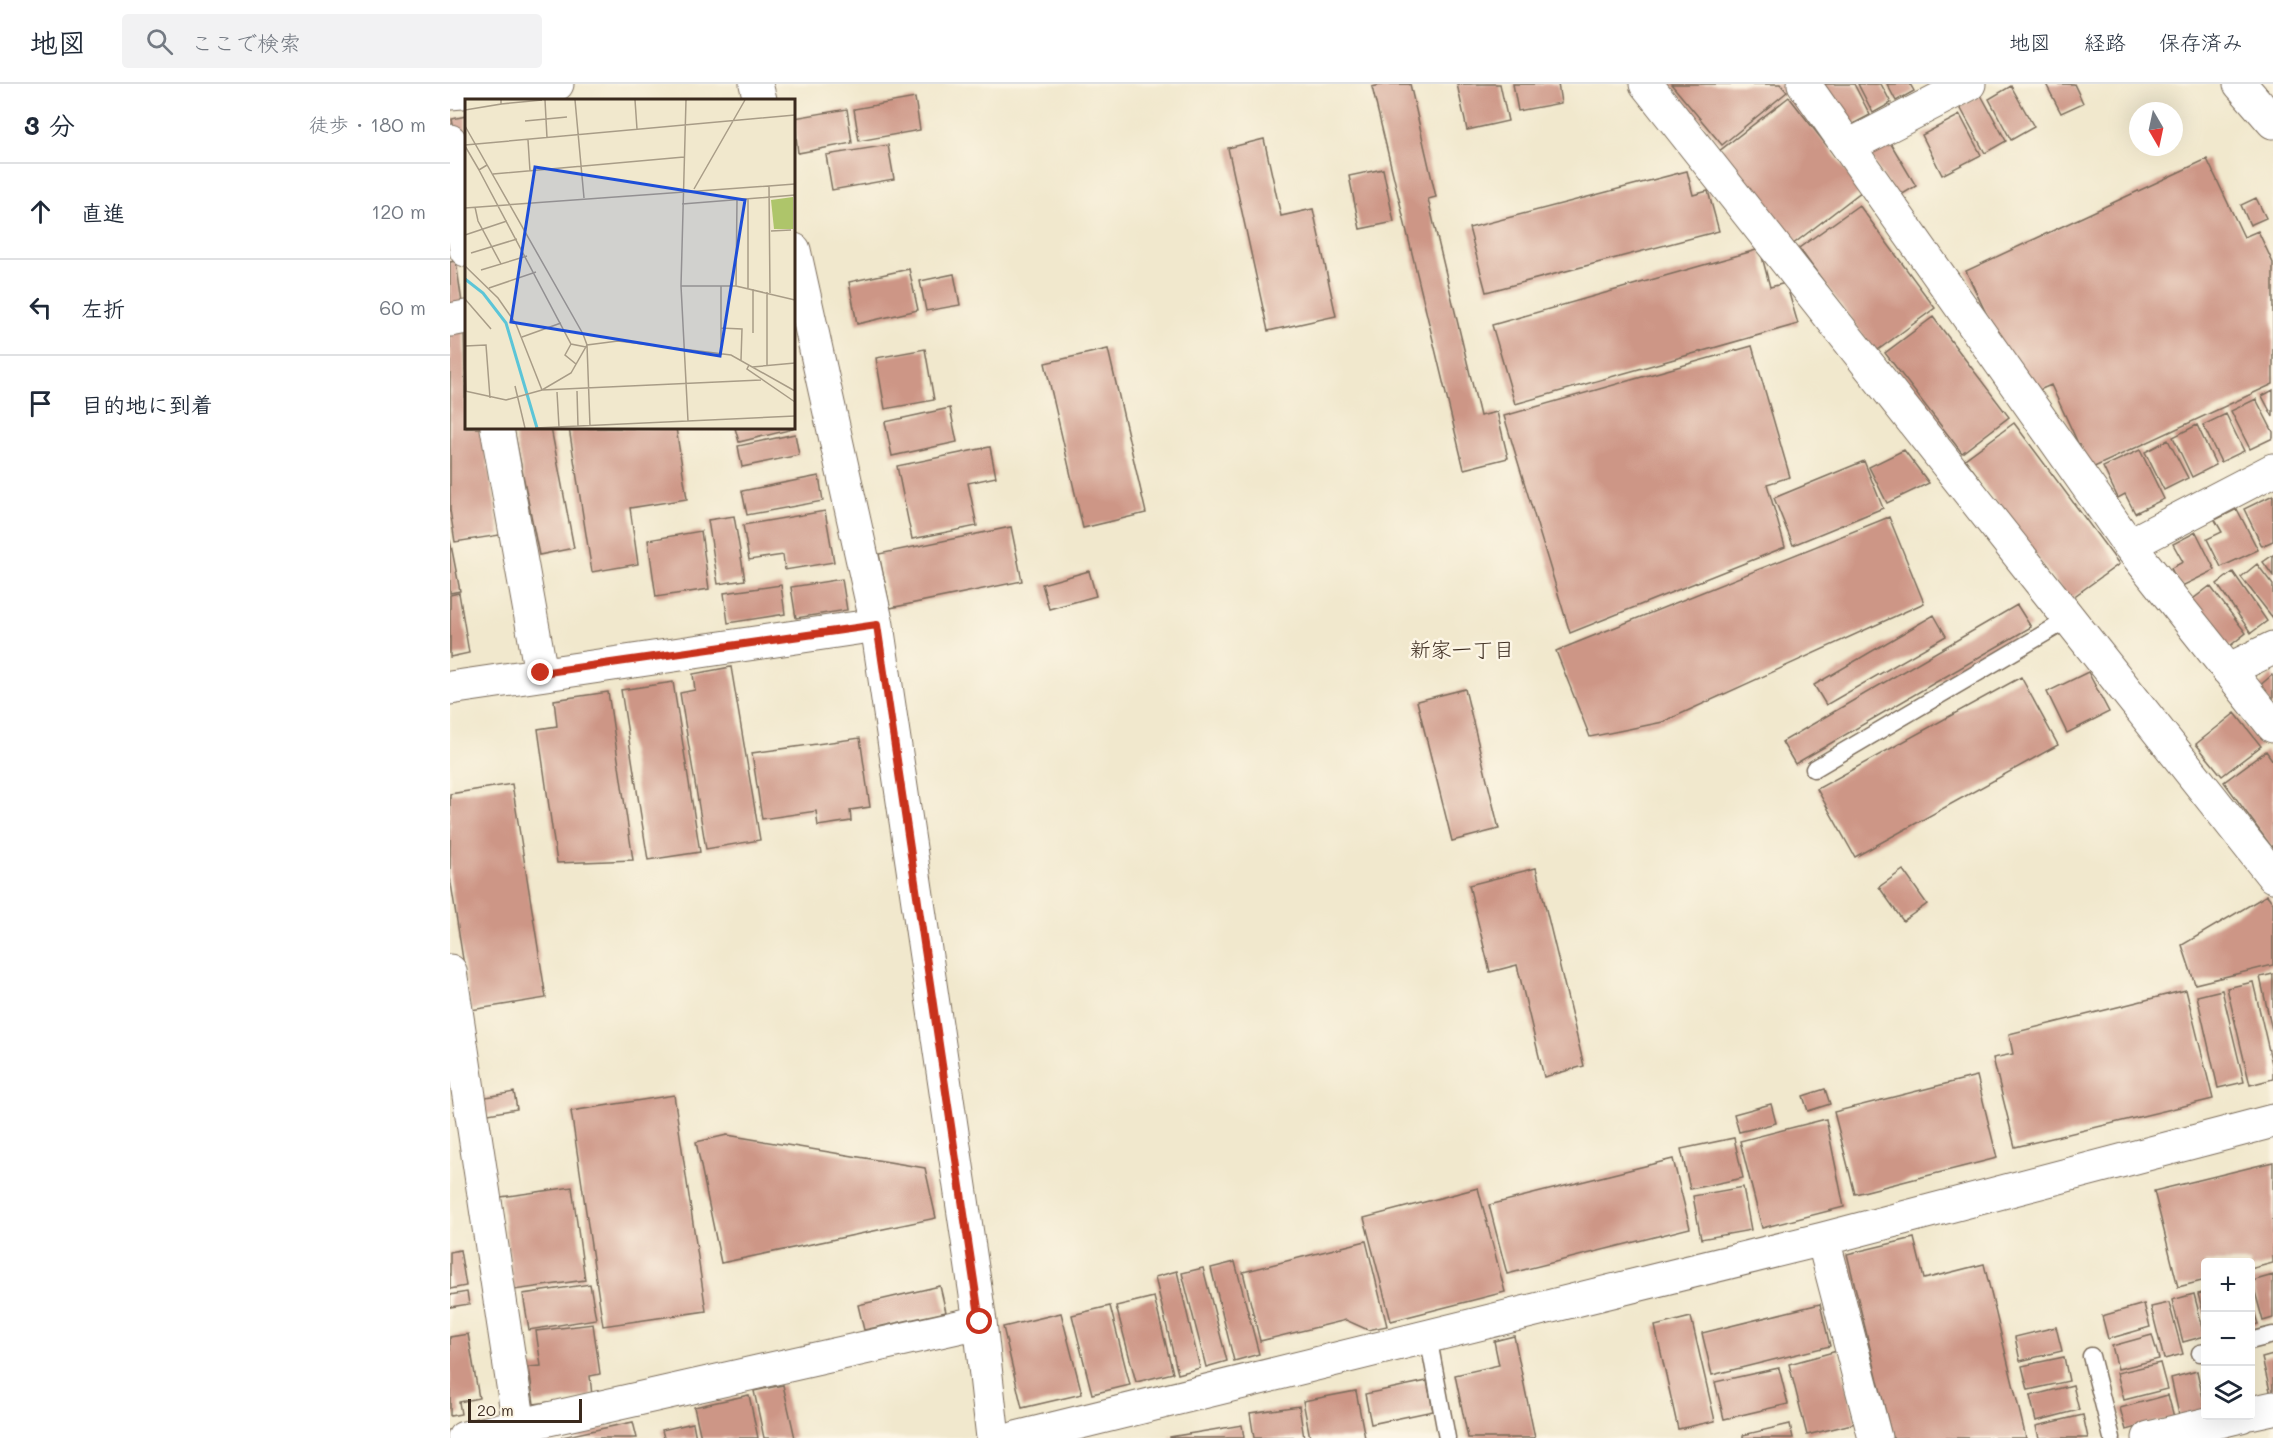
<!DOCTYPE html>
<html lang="ja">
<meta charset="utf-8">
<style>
:root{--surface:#fff;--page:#f2f2f3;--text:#1f2937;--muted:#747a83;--line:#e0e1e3}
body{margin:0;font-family:Mali,"Klee One",sans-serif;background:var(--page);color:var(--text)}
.controls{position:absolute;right:18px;bottom:18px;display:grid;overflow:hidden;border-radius:6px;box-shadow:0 6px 24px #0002}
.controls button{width:54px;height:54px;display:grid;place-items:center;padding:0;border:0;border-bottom:2px solid var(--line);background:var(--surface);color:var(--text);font:30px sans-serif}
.compass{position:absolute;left:1679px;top:18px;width:54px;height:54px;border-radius:50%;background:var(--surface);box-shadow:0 6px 24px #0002;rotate:171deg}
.scale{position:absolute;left:18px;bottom:15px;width:114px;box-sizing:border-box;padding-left:6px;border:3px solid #3b2a1e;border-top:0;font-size:16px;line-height:21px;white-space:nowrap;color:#3b2a1e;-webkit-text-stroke:4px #fcf5e5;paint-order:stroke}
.stop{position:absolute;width:18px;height:18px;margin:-14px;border:4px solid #c8321e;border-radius:50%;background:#fff}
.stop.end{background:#c8321e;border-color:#fff;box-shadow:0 2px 6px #0008}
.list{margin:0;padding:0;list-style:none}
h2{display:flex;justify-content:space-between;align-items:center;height:78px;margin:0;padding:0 24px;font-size:26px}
h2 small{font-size:20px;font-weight:400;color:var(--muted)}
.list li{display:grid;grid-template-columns:39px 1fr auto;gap:18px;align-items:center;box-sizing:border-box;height:96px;padding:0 24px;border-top:2px solid var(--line)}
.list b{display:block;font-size:22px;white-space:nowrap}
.list em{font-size:20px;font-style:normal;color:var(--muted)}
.icon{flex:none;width:33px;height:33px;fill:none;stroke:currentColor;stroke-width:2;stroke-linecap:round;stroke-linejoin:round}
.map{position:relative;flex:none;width:1823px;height:1354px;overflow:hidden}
header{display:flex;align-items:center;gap:36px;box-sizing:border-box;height:84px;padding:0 30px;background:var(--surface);border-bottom:2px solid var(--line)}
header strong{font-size:28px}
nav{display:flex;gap:33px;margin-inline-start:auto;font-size:21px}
.search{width:420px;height:54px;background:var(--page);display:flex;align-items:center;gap:15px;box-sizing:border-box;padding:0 21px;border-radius:6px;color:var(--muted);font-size:22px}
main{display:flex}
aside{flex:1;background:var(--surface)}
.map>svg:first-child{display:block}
.building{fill:#cd9686}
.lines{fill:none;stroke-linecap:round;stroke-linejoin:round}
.lane-casing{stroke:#7b6c5b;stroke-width:19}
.street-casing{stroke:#7b6c5b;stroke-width:35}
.lane{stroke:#fff;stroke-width:16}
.street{stroke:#fff;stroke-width:33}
.route{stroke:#c8321e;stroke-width:8}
.labels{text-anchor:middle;stroke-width:5;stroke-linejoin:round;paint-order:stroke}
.neighbourhood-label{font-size:21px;fill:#3b2a1e;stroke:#fcf5e5}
.inset-river{fill:none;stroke:#5cc5d7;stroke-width:3}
.inset-road{fill:none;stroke:#a89c87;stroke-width:1.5}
.view{fill:#1d4ed8;fill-opacity:0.15;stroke:#1d4ed8;stroke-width:3}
.inset-edge{fill:none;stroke:#3b2a1e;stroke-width:3}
</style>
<header>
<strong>地図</strong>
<div class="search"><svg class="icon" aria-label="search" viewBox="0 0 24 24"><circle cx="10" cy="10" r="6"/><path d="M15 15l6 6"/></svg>ここで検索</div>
<nav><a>地図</a><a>経路</a><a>保存済み</a></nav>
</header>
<main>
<aside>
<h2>3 分<small>徒歩 · 180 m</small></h2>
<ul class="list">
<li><svg class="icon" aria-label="ahead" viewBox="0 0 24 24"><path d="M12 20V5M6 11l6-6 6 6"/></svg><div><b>直進</b></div><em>120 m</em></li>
<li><svg class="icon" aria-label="left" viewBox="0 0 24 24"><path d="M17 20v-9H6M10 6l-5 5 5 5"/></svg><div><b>左折</b></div><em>60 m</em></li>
<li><svg class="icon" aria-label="arrive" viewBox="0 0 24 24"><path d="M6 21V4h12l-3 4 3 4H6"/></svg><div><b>目的地に到着</b></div></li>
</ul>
</aside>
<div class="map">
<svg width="1823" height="1354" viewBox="0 0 1823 1354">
<rect width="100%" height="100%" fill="#fcf5e5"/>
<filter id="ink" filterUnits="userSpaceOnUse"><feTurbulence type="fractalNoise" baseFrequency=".0167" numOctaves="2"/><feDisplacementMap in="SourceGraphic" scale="12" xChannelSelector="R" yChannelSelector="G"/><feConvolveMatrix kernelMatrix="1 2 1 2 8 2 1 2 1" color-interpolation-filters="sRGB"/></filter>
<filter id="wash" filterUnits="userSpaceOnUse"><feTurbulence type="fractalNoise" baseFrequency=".008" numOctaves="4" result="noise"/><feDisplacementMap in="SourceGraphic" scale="24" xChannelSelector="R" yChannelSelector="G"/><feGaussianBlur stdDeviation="1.35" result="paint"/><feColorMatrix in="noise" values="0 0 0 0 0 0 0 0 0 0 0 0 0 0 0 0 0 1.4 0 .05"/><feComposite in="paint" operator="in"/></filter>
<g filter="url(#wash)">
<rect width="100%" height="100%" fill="#f1e8cd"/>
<g id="blocks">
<path class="building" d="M935,0H960L986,113L978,115L1030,332L1047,328L1058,374L1014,385L922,3Z
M1007,0H1050L1058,37L1017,46Z
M1063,0H1108L1111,19L1068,27Z
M1221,0H1330L1337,8L1272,61Z
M1371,0H1404L1420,31L1397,43Z
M1408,0H1431L1441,19L1423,29Z
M1437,0H1460L1464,7L1446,17Z
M1596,0H1624L1633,19L1611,29Z
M1561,2L1584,43L1561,56L1539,15Z
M1531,11L1556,57L1535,69L1510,23Z
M1339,13L1412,107L1342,161L1268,68Z
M465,14L470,46L409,57L404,25Z
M397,25L402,59L348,69L344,34Z
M1510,31L1531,71L1492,91L1472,51Z
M16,32V111H15L2,35Z
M814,55L831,132L863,125L886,232L818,247L778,64Z
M1438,55L1466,102L1446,114L1418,68Z
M438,61L444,95L382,106L376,71Z
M1757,75L1794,153L1808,147L1823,179V300L1640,385L1601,301L1575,312L1516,187Z
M933,85L944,138L910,145L899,92Z
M1237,87L1243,111L1258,107L1269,147L1036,208L1019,144Z
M1806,114L1816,134L1800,141L1791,121Z
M1409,121L1485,224L1425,268L1349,164Z
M1310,165L1320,203L1336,199L1348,240L1065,320L1042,241Z
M6,177L12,219L0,222V178Z
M459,185L468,226L407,240L399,198Z
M504,190L510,221L476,227L470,197Z
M1483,233L1559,333L1512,369L1435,269Z
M14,242L16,344H32L50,451L5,458L0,426V245Z
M1302,262L1340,393L1317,400L1335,463L1120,549L1054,332Z
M475,265L484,316L435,325L426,274Z
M658,265L696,429L633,444L595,279Z
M1823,306V333L1812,312Z
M1806,315L1823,348V354L1800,365L1781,327Z
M500,324L507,358L442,372L435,338Z
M1776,330L1794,367L1771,378L1753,341Z
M1564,339L1669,480L1619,516L1515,375Z
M1747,341L1766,381L1742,393L1723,353Z
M75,344H101L124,464L89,471L64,346Z
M119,344H226L237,415L180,424L188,480L142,488Z
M285,344H343V345L289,358Z
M345,350L349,371L292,383L288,362Z
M1718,356L1738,394L1714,406L1695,368Z
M540,363L546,393L518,399L527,442L462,455L447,382Z
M1454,366L1479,399L1437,419L1419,383Z
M1690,366L1714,415L1685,429L1675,410L1668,414L1653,383Z
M1414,377L1433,424L1343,461L1324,414Z
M369,392L373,417L297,431L292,407Z
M1823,411V457L1812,462L1794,425Z
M1787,425L1808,466L1771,483L1757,455L1772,448L1765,436Z
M375,427L384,478L335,486L333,471L299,476L293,441Z
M284,432L295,496L268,500L258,436Z
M1439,433L1474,519L1213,638L1140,653L1106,567Z
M561,443L572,497L440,524L429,470Z
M251,447L259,505L206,513L198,456Z
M1746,448L1765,486L1730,503L1721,484L1733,478L1723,460Z
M0,456L10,507L0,509Z
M1823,471V492L1813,478Z
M1807,480L1823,501V534L1791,493Z
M639,487L646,512L599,525L592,500Z
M1783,488L1817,537L1801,549L1767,500Z
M392,495L397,526L346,534L341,503Z
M331,501L335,530L278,539L274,509Z
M1760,502L1796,549L1776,565L1739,518Z
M9,509L19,569L0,573V511Z
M1567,521L1581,543L1345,680L1332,658Z
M1484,531L1496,552L1376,621L1364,601Z
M281,583L310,756L256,765L230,609L245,606L243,590Z
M1638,588L1659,628L1617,649L1597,608Z
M1822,591L1823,593V624L1807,604Z
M1571,593L1608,661L1405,773L1367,705Z
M223,598L250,768L198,776L171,606Z
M1015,605L1049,745L1002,757L967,617Z
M158,608L183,776L107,779L88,645L107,642L104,616Z
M1785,629L1811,662L1772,692L1746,660Z
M410,654L420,723L400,726L401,737L368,742L366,727L312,735L302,669Z
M1816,667L1823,677V765L1774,698Z
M62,700L96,914L21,926L0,793V710Z
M1086,784L1134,982L1094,993L1067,881L1040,888L1019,801Z
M1453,786L1477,820L1453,837L1429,803Z
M1817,811L1823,819V881L1745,900L1732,861Z
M1823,890V946H1822L1810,893Z
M1803,898L1823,984V995L1800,1001L1777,904Z
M1736,906L1763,1015L1565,1063L1543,974L1563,970L1559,950Z
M1772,906L1794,998L1768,1004L1747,912Z
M1527,992L1547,1074L1405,1110L1384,1028Z
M1375,1005L1380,1020L1358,1027L1353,1012Z
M64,1008L67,1025L33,1031L30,1014Z
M224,1011L256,1227L153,1242L121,1027Z
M1321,1020L1326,1039L1289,1048L1284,1030Z
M1376,1035L1394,1123L1312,1144L1290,1057Z
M277,1051L475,1084L486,1134L271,1179L246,1058Z
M1284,1054L1293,1094L1240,1105L1231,1065Z
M1223,1075L1240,1144L1057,1190L1039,1121Z
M1823,1078V1179L1800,1185V1178H1756V1196L1728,1203L1704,1107Z
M122,1103L135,1196L64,1206L51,1113Z
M1293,1103L1301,1146L1251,1155L1243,1112Z
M1028,1104L1055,1208L941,1237L914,1134Z
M1464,1154L1474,1195L1534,1180L1576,1354H1442L1397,1170Z
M916,1157L937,1242L918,1246L896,1236L810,1257L793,1188Z
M10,1166L16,1202L0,1205V1168Z
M785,1178L809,1270L784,1277L761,1184Z
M753,1184L777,1277L756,1283L732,1189Z
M727,1187L750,1284L728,1290L705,1193Z
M1823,1191V1234L1813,1237L1802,1197Z
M140,1200L146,1235L79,1246L73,1210Z
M490,1202L496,1228L414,1246L408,1221Z
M17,1208L19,1220L0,1223V1211Z
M1756,1208V1234H1755L1748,1210Z
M1744,1210L1755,1252L1733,1258L1722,1216Z
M704,1213L723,1289L686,1298L666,1222Z
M1800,1213L1808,1240L1800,1242Z
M1719,1219L1733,1270L1714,1275L1701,1223Z
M1370,1220L1380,1262L1262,1291L1252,1249Z
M1694,1220L1700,1243L1658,1255L1652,1232Z
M660,1222L680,1301L642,1310L622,1231Z
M611,1229L632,1310L572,1324L553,1243Z
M1241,1233L1265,1337L1228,1345L1205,1242Z
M143,1240L150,1290L140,1292L142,1312L84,1320L79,1283L91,1282L86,1247Z
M1606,1243L1612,1267L1570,1277L1565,1253Z
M18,1250L29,1314L9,1318L11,1330L0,1332V1253Z
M1702,1251L1709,1275L1668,1285L1662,1262Z
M1064,1252L1085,1354H1018L1005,1291L1049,1281L1044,1257Z
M1387,1267L1406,1339L1357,1351L1339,1280Z
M1823,1271V1315H1822L1812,1274Z
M1614,1273L1619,1297L1578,1306L1572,1282Z
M1710,1279L1717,1305L1674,1316L1667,1289Z
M1329,1284L1338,1320L1274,1335L1265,1298Z
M1747,1287L1756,1328L1730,1335L1721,1294Z
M977,1297L983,1327L921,1340L915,1310Z
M333,1301L345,1354H314L304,1307Z
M1623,1301L1629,1326L1586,1337L1580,1312Z
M906,1307L915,1354H860L853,1317Z
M299,1311L308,1354H251L244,1323Z
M1718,1311L1724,1333L1676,1346L1670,1324Z
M849,1322L854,1354H804L800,1329Z
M1633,1331L1638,1354H1589L1586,1342Z
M183,1338L187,1354H112V1353Z
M243,1339L246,1354H214L212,1346Z
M1340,1340L1343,1354H1293V1351Z
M792,1341L794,1354H720V1353Z"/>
</g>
</g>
<g filter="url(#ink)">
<use href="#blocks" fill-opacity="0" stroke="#7b6c5b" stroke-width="1.5"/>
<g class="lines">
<defs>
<path id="lane" d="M1364,685L1619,535
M978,1252L997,1354
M1800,1257L1823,1251
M1750,1269L1756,1268
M1641,1272L1662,1354"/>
<path id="street" d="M306,0L310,16
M1196,0L1823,792
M1354,0L1679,461L1823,642
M1790,0L1823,38
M0,9L107,0
M0,57L16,166
M1399,62L1519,0
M344,166L427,541L530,1238L543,1354
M0,236L16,233
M47,344L91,589
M1679,461L1823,386
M1778,586L1823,564
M0,604L427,541
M0,887L69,1341
M1373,1155L1425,1354
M1800,1329L1823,1324
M14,1354L530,1238
M566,1354L1373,1155L1823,1037
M1699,1354L1791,1332"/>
</defs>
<use href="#lane" class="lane-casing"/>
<use href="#street" class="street-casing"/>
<use href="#lane" class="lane"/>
<use href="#street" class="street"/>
</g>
</g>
<g class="lines" filter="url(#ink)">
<path class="route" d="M91,589L427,541L530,1238"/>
</g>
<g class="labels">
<g class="neighbourhood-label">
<text x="1012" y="573">新家一丁目</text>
</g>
</g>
<g transform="translate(15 15)">
<rect width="330" height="330" fill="#f1e8cd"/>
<path d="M328,98V130H309L306,101Z" fill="#aec56a"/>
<path class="inset-river" d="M0,180L18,194L41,224L72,329"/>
<path class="inset-road" d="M80,1L82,39M110,1L119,99M170,1L172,30M221,1L216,187L223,322M36,5L77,1M0,11L36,5V1M60,22L102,18M0,27L118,235L122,246L125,327M63,41L65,72M0,46L330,16M0,47L14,71L22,66M14,71L106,245L121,248M28,75L219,58M304,87L305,194M229,90L280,1M217,105L330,96M10,108L13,122L36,165M0,109L330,85M306,132L326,131M0,136L42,122M6,154L52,140M0,167L33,199L51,225L77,291M16,171L62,157M216,187H271L330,201M256,187V229M271,187L272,101M24,189L71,173M283,189V100M288,190V234M0,200L26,230M57,238L96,224M106,245L100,256L111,265M0,247L21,246L25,299M256,256V229L277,230L276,261M0,261L1,293M284,266L282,270L330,303M302,266V193M287,268L330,264M50,287L60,329M77,291L296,281M0,292L41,301L77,291L106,274L122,246L153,242L266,256L330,292M112,292L113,327M92,293L94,328M70,329L330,317"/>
<path class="view" d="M70,68L280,101L255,257L46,223Z"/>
<rect width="330" height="330" class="inset-edge"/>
</g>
</svg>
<div class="controls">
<button>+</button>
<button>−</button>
<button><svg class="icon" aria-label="layers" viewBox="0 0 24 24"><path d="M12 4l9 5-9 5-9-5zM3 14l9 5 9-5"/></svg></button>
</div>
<svg class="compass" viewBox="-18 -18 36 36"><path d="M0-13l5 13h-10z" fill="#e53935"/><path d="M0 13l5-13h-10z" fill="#747a83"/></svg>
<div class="scale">20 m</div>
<div class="stop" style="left:530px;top:1238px"></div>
<div class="stop end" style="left:91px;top:589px"></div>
</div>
</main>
